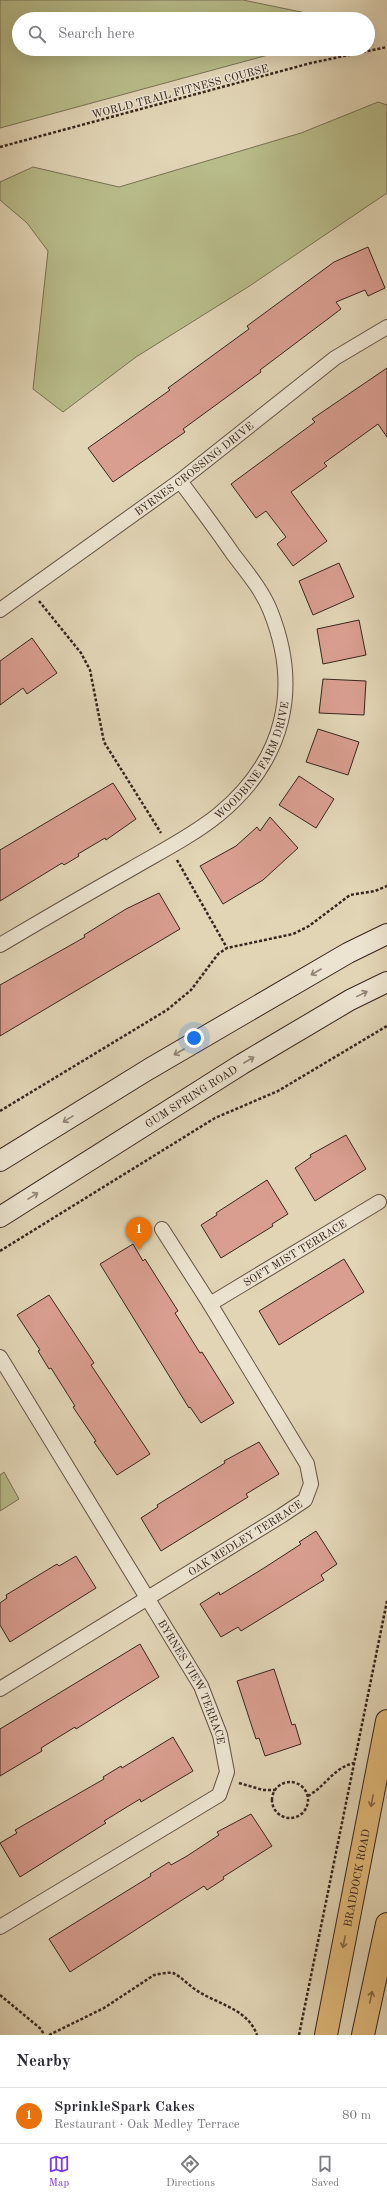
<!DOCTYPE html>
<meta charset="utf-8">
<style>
:root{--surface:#fff;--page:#f2f2f3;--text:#2b2b33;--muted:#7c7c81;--line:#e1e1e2;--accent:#7c3aed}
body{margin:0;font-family:"Old Standard TT",serif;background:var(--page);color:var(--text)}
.you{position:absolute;left:194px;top:1038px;width:14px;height:14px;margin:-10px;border:3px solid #fff;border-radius:50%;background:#1a73e8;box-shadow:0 0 0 6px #1a73e833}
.badge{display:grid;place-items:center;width:26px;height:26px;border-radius:50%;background:var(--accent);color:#fff;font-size:13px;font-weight:700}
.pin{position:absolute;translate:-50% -33px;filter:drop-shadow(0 1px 2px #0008)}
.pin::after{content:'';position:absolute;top:21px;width:14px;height:12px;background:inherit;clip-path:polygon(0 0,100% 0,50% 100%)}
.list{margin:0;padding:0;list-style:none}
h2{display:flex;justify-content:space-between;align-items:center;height:52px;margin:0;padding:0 16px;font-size:17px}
h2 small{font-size:13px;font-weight:400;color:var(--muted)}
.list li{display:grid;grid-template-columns:26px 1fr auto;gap:12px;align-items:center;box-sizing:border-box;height:56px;padding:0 16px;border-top:1px solid var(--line)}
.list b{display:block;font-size:15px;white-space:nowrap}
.list p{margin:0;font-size:13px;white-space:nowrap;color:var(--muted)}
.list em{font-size:13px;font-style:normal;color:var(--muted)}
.icon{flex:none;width:22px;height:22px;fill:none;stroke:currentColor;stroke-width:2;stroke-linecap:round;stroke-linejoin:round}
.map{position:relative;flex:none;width:387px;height:2035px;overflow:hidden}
.search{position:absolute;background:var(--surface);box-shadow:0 4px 16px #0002;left:12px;right:12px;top:12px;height:44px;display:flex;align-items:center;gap:10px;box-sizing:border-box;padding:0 14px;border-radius:22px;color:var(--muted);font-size:15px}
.sheet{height:108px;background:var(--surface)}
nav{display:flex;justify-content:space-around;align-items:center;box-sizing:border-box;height:56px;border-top:1px solid var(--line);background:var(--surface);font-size:11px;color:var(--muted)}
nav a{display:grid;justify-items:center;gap:2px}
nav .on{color:var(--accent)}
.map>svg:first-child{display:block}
.green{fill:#b8bc8a;stroke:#787154}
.building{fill:#d99e90;stroke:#38261e}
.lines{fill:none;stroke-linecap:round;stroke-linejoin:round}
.street-casing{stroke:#625244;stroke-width:16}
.secondary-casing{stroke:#38261e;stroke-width:22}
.primary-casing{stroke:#38261e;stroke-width:24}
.path{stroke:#38261e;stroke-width:2.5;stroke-dasharray:3 2;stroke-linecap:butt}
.street{stroke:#ece4d0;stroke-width:14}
.secondary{stroke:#ece4d0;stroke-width:20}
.primary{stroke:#e0ba7b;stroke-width:22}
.oneway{stroke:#928577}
.oneway2{stroke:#846948}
.labels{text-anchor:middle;stroke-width:3;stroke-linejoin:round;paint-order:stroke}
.street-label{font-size:11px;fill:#38261e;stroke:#ece4d0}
</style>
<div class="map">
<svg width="387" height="2035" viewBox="0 0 387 2035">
<rect width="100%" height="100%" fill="#e1d5b6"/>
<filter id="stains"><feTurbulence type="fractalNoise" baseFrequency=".005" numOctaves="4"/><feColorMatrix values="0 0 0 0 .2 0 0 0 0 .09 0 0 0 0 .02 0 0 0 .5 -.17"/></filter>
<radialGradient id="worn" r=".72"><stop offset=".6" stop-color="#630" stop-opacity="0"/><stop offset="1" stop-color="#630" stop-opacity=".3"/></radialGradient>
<path class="green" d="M0,0H243L335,19H19V49H290L0,128Z
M378,102L387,105V193L248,287L136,357L63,412L33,389L48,251L27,223L0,200V182L33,167L119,187L301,133Z
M4,1472L19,1499L0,1511V1475Z"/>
<path class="building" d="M368,247L385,288L368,296L365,290L336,302L341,309L260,370L261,372L183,429L185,432L113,482L88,448L170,390L168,388L249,329L247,326L334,262Z
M387,368V437L378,424L324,463L327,466L291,492L327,541L293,566L277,544L286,537L266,511L256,518L231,484L315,422L312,419Z
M339,563L354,597L313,615L299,581Z
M359,620L366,655L323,664L317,629Z
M32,638L57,673L27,694L23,688L0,705V661Z
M323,679L366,681L364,715L319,713Z
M318,729L359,742L348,775L306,762Z
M299,776L334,799L316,828L279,805Z
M113,783L136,819L106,840L105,838L78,854L79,856L64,865L62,863L0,901V850Z
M270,817L298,848L263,880L223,904L200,866L236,846L257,827L260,831Z
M159,893L180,929L0,1036V985L85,937L84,935L126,909Z
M346,1135L366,1169L315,1201L295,1168L311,1157L310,1155Z
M267,1180L288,1214L272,1224L273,1226L221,1258L201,1225L217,1215L216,1213Z
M133,1244L143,1261L145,1259L178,1311L175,1313L200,1353L202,1352L234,1403L201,1423L190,1407L189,1408L100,1264Z
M344,1259L364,1292L279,1345L259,1311Z
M49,1295L94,1363L91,1365L150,1454L117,1475L94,1442L96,1441L73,1407L75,1406L51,1368L49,1369L38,1351L40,1350L17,1315Z
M259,1442L279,1474L246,1494L248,1497L161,1551L141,1518L158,1507L157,1505L225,1463L224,1461Z
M316,1531L337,1564L321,1575L324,1580L241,1631L238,1627L221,1637L200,1604L219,1592L220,1595L264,1568L301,1544L299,1542Z
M76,1556L96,1588L10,1642L0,1625V1603L7,1598L6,1595L57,1564L59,1566Z
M140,1644L159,1677L76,1729L75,1727L41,1748L42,1751L0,1776V1729Z
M274,1669L292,1725L295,1724L301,1744L265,1756L259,1738L256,1739L237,1681Z
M173,1737L193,1771L141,1802L140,1799L104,1821L106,1823L20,1877L0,1843L17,1833L15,1830L104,1779L103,1777L121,1766L122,1768Z
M251,1814L272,1846L223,1877L224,1879L207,1890L204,1886L70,1972L49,1939L151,1876L150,1874L169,1862L171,1865L187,1856L219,1835L217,1832Z"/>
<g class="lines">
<defs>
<g id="street">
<path id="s1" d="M0,610L180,481L335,358L387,327"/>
<path id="s2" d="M0,945C44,919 87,894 131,869C160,852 192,836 218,815C284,761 302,689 270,610C262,590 246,571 233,554C216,529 198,505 180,481"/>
<path id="s3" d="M210,1304L379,1202"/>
<path id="s4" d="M0,1357L201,1686L220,1735L227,1772L219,1795L0,1927"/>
<path id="s5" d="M0,1689L281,1516L305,1500L311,1484L307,1464L210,1304L162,1229"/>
</g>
<g id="secondary">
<path d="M0,1161L149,1069L348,953L387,934"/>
<path id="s6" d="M0,1217L242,1064L350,1000L387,982"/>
</g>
<g id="primary">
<path id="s7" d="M326,2035L387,1721"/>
<path d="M363,2035L387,1924"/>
</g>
</defs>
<use href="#street" class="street-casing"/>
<use href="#secondary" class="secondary-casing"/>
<use href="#primary" class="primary-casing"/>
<path class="path" d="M0,147L311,63L387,47
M39,601L81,653L90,670L104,742L161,833
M177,860L227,948
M0,1111L167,1010L191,990L218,954L227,948L293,934L309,926L350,895L375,891L387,886
M0,1251L215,1118L278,1091L387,1026
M272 1800a18 18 0 1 1 36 0a18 18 0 1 1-36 0Z
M239,1783L263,1790H275
M308,1796C326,1786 333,1768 354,1763
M0,1995L41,2029L44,2035
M49,2035L104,2008L154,1975C160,1974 167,1972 173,1973C182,1977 191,1988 201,1993C221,2005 248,2010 257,2035
M299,2035L387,1601"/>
<use href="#street" class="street"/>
<use href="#secondary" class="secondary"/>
<use href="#primary" class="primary"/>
</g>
<defs><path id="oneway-shaft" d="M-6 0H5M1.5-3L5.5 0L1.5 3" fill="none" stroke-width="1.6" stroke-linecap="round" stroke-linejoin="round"/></defs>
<g class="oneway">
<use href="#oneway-shaft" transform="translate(316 972) rotate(150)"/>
<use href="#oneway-shaft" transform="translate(362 994) rotate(-26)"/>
<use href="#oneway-shaft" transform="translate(179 1052) rotate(150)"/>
<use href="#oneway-shaft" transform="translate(249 1060) rotate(-30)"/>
<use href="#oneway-shaft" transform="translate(68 1119) rotate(148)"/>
<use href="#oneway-shaft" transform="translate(33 1196) rotate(-32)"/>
</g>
<g class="oneway2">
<use href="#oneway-shaft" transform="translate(372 1801) rotate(101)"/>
<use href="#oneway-shaft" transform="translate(344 1942) rotate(101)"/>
<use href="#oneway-shaft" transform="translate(371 1997) rotate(-78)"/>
</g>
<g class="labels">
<g class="street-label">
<text transform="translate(180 91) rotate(-15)" y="4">WORLD TRAIL FITNESS COURSE</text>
<text dy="4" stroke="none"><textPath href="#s1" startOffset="240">BYRNES CROSSING DRIVE</textPath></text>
<text dy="4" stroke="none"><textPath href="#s2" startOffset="320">WOODBINE FARM DRIVE</textPath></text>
<text dy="4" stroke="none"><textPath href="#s6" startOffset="226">GUM SPRING ROAD</textPath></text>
<text dy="4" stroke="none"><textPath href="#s3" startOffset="99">SOFT MIST TERRACE</textPath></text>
<text dy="4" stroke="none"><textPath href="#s5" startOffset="288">OAK MEDLEY TERRACE</textPath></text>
<text dy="4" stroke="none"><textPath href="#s4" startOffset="378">BYRNES VIEW TERRACE</textPath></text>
<text dy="4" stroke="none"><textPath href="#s7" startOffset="160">BRADDOCK ROAD</textPath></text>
</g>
</g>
<rect width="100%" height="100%" filter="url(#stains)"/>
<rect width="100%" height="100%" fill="url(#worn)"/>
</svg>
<div class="you"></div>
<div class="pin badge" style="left:139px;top:1250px;background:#e8710a">1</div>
<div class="search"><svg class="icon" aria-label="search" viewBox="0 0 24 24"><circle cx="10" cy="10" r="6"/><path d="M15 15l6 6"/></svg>Search here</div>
</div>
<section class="sheet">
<h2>Nearby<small></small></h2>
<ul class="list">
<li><span class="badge" style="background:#e8710a">1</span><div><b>SprinkleSpark Cakes</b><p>Restaurant · Oak Medley Terrace</p></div><em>80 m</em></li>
</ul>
</section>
<nav>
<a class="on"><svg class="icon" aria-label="map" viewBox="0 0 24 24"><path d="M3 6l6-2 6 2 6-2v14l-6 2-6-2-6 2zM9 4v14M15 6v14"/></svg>Map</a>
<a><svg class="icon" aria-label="directions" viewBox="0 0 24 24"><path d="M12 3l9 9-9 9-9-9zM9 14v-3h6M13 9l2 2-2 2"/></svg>Directions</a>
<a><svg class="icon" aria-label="saved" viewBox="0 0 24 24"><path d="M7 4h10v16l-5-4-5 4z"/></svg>Saved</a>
</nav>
